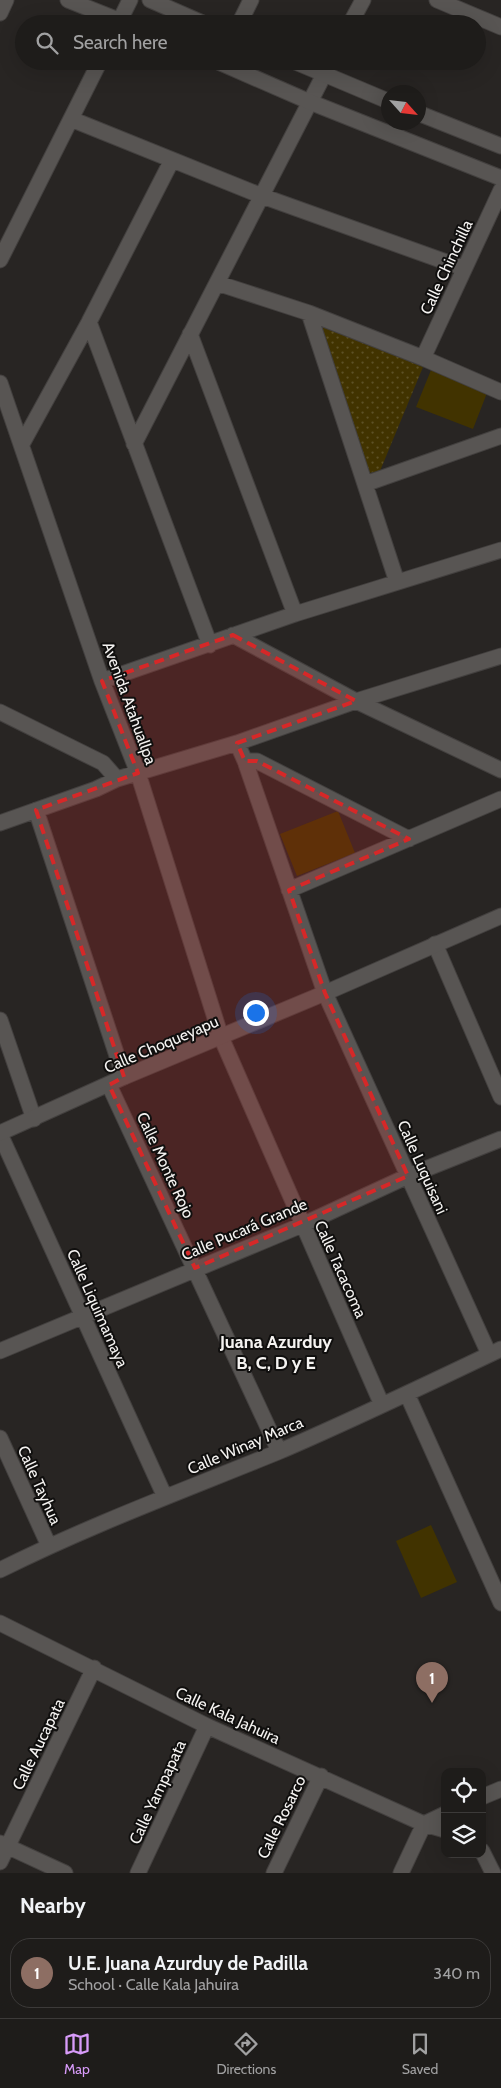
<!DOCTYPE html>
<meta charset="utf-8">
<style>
:root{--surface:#1e1c1a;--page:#262523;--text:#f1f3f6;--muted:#a1a1a2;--line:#3c3a39;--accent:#d79bf9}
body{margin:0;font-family:Cabin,sans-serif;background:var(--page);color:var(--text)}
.controls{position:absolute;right:15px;bottom:15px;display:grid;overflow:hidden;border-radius:10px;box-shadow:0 5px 20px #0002}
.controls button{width:45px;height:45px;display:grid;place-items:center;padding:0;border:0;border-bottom:1px solid var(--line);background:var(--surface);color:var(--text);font:25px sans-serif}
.compass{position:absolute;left:381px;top:85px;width:45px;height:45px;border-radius:50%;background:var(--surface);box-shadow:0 5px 20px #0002;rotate:117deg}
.you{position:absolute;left:255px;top:1012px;width:18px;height:18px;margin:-12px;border:4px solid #fff;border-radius:50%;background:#1a73e8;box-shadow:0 0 0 8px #1a73e833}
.badge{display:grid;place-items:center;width:32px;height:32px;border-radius:50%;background:var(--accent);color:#fff;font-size:16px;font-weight:700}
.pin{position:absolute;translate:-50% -41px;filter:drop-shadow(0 1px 2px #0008)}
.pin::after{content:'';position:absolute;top:26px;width:18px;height:15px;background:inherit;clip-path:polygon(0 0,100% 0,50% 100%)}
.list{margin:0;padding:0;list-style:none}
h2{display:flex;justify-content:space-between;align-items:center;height:65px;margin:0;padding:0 20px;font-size:21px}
h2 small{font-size:16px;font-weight:400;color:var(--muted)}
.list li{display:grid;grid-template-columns:32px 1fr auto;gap:15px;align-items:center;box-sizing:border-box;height:70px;margin:0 10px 10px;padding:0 10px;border:1px solid var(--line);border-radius:20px}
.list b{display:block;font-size:19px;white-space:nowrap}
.list p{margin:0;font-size:16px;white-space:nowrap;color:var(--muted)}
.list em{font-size:16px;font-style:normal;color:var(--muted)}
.icon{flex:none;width:28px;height:28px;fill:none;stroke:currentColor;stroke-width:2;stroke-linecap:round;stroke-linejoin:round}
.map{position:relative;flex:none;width:501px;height:1873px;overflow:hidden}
.search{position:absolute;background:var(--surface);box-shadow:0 5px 20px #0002;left:15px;right:15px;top:15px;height:55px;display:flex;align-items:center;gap:12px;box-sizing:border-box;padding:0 18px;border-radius:28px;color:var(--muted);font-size:19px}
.sheet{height:145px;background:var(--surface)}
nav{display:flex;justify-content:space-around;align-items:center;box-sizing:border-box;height:70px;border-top:1px solid var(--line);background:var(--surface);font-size:14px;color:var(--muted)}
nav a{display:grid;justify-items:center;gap:2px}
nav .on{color:var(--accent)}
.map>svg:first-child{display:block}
.green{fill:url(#green-dots)}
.pitch{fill:#413300}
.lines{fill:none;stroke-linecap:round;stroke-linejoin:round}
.street-casing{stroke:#43403f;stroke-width:17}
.secondary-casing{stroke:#43403f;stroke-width:17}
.street{stroke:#585553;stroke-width:15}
.secondary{stroke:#585553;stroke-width:15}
.marked{fill:#d62828;fill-opacity:0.2;stroke:#d62828;stroke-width:4;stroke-dasharray:10 6;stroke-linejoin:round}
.labels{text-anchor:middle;stroke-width:4;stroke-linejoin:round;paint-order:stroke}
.street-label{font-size:16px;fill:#f5f3f1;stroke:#100f0e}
.neighbourhood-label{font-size:18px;font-weight:bold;fill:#f5f3f1;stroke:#100f0e}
</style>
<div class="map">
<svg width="501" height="1873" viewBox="0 0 501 1873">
<defs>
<pattern id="green-dots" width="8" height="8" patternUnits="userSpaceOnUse" patternTransform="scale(1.25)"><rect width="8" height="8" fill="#413300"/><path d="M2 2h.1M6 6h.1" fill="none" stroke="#5d5126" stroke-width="1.8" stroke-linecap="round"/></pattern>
</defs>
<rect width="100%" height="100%" fill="#282523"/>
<path class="green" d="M325,326L423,367L380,471L369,473L321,329Z"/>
<path class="pitch" d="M431,370L487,393L473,429L416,407Z
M338,811L355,853L297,876L280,834Z
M431,1525L457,1582L421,1598L396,1541Z"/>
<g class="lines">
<defs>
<path id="street" d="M437,0L501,27
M0,13L6,0
M118,24L130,0
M239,24L251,0
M350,24L363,0
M71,119L262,196L463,268
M0,260L100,61
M217,283L309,313L423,358L501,392
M309,313L397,582
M89,322L210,645
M190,334L295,614
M423,358L501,190
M0,383L102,681L138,773L221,1037L382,1405
M22,444L89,322L172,160
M134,444L331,61
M365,484L501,436
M233,635L356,701L501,770
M102,681L295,614L501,550
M0,712L103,763L117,779
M237,743L245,761L325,993L489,1354
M245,761H257L409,839
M36,810L124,1077
M0,823L96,789L117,779L237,743L356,701L501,656
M289,890L501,799
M435,944L501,1097
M0,1020L34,1119
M109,1085L279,1451
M0,1134L165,1497
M0,1351L302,1225L408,1176L501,1139
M407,1394L501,1603
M0,1438L49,1546
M0,1570C90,1525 185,1490 278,1452C353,1420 427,1384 501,1349
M0,1623L207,1726L424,1824L445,1830
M482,1797L501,1789
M0,1843L65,1873
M482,1851L493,1873
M0,1862L94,1668
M138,1873L207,1726
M274,1873L321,1776
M401,1873L424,1824L445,1814"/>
<path id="secondary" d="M68,0L128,24
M150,0L205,24
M216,61L310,102L501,178
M293,61L388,101
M418,113L501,146
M0,1133L124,1077L325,993L501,916"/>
</defs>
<use href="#street" class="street-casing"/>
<use href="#secondary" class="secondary-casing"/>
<use href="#street" class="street"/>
<use href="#secondary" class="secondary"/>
</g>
<path class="marked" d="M233,635L356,701L237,743L245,761H257L409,839L289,890L325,993L408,1176L195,1268L109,1085L124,1077L36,810L138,773L102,681Z"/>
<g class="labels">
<g class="street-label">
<text transform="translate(446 267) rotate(-65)" y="6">Calle Chinchilla</text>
<text transform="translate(130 703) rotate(70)" y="6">Avenida Atahuallpa</text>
<text transform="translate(161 1044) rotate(-23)" y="6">Calle Choqueyapu</text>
<text transform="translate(166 1165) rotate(65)" y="6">Calle Monte Rojo</text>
<text transform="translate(423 1167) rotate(66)" y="6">Calle Luquisani</text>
<text transform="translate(244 1229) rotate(-23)" y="6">Calle Pucará Grande</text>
<text transform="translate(341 1269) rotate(66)" y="6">Calle Tacacoma</text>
<text transform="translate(98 1308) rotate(66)" y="6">Calle Liquimamaya</text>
<text transform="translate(245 1445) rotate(-23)" y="6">Calle Winay Marca</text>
<text transform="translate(40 1485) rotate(66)" y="6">Calle Tayhua</text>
<text transform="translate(228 1715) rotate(25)" y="6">Calle Kala Jahuira</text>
<text transform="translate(38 1744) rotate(-64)" y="6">Calle Aucapata</text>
<text transform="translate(157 1792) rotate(-65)" y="6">Calle Yampapata</text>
<text transform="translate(281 1817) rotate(-64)" y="6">Calle Rosarco</text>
</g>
<g class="neighbourhood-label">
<text x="276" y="1348">Juana Azurduy<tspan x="276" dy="21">B, C, D y E</tspan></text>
</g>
</g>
</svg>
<div class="controls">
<button><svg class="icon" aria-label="locate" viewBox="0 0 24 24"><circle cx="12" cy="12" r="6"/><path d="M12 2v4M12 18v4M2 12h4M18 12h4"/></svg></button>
<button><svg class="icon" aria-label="layers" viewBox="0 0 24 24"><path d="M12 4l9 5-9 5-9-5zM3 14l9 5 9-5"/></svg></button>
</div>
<svg class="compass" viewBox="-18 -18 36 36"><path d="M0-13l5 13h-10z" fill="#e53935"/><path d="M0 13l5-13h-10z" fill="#a1a1a2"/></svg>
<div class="you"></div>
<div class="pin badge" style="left:432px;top:1703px;background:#8d6e63">1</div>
<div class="search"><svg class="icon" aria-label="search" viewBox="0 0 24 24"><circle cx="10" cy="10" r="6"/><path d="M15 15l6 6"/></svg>Search here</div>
</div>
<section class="sheet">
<h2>Nearby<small></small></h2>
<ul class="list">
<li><span class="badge" style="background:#8d6e63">1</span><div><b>U.E. Juana Azurduy de Padilla</b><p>School · Calle Kala Jahuira</p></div><em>340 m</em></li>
</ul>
</section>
<nav>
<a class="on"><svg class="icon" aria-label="map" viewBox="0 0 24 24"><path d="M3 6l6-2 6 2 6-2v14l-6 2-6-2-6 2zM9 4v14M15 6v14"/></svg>Map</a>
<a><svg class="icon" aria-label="directions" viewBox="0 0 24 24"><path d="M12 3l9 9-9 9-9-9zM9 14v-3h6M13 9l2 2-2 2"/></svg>Directions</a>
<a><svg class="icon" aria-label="saved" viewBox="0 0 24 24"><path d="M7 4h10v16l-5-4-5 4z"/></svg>Saved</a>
</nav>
